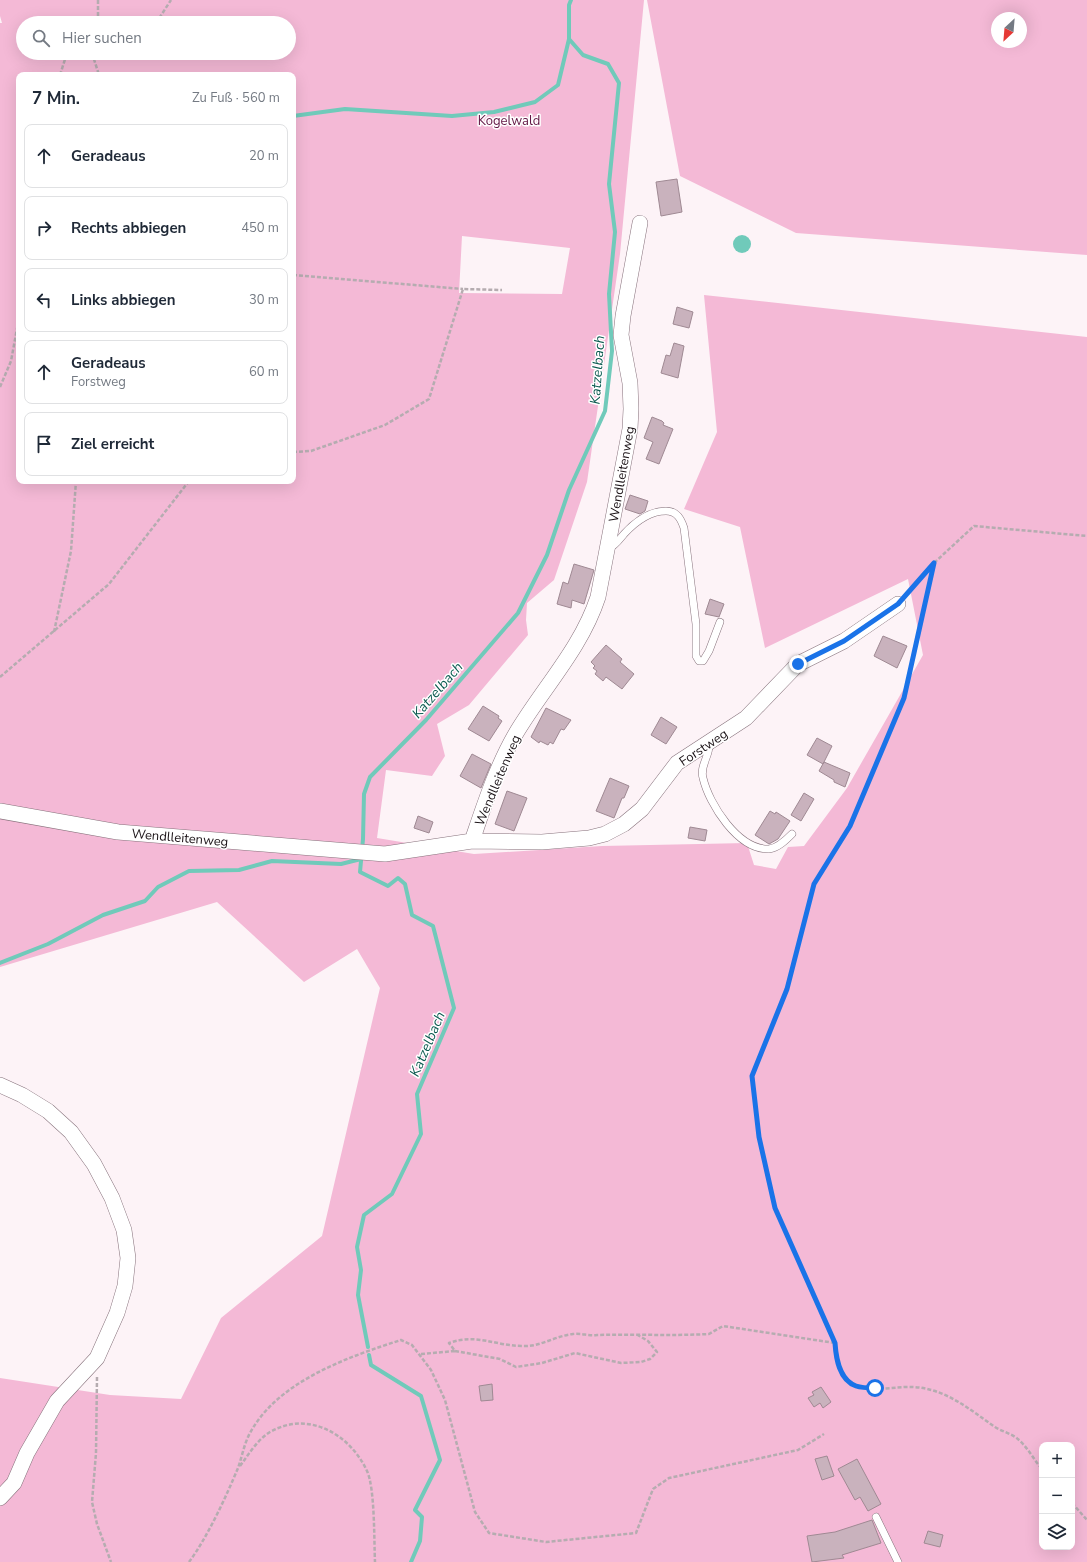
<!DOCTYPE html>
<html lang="de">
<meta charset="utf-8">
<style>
:root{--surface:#fff;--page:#f2f2f3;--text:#1f2937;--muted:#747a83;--line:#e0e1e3}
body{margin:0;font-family:"Nunito Sans",sans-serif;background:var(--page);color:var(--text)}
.controls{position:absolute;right:12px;bottom:12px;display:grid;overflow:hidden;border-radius:8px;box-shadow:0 4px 16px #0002}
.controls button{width:36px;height:36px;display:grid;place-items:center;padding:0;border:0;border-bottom:1px solid var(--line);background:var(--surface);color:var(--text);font:20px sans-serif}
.compass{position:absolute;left:991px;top:12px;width:36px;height:36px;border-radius:50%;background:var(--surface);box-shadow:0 4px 16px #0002;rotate:206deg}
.stop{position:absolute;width:12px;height:12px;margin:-9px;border:3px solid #1a73e8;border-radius:50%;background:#fff}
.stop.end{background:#1a73e8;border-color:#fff;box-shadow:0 1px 4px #0008}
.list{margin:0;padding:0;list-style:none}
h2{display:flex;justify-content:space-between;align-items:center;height:52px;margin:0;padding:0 16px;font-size:17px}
h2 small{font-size:13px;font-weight:400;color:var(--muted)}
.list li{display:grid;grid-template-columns:26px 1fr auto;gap:12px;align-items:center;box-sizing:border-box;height:64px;margin:0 8px 8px;padding:0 8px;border:1px solid var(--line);border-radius:8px}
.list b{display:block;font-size:15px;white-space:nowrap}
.list p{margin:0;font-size:13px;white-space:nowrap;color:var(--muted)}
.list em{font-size:13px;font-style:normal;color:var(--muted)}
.icon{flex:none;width:22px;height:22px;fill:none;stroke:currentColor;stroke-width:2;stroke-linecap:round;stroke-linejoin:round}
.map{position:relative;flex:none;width:1087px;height:1562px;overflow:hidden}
.search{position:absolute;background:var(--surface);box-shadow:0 4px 16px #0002;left:16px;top:16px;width:280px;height:44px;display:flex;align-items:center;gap:10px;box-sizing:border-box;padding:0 14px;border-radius:22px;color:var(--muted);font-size:15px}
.panel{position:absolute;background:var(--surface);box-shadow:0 4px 16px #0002;left:16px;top:72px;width:280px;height:412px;border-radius:8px}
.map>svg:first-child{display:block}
.green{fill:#f4b9d6;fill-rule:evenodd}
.water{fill:#70caba}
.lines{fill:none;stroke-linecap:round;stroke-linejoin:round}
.stream{stroke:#70caba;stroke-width:4}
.building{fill:#c9b2bd;stroke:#9f8993}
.service-casing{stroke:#87727c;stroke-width:8}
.minor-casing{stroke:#87727c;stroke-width:16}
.path{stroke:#b5acb0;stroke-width:2.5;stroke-dasharray:4 2;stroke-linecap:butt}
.service{stroke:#fff;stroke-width:7}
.minor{stroke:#fff;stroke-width:15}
.route{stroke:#1a73e8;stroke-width:5}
.labels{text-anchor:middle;stroke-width:3;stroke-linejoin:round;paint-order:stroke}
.park-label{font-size:13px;fill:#621544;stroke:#fff}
.street-label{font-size:13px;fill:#1b1317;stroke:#fff}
.water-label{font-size:14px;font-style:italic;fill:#0b5a50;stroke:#fff}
</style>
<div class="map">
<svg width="1087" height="1562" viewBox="0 0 1087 1562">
<rect width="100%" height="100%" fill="#fdf3f7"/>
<path class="green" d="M0,0H644L620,254L587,482L554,580L527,603L526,620L528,635L469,705L437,724L445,756L432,776L386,770L377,838L474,854L602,846L747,843L754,865L776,869L788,847L804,846L847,788L923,655L908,579L765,648L740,527L684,509L717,432L704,295L1087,337V1562H0V1378L110,1395L181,1399L221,1318L322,1236L380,988L357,949L304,982L217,902L0,967V23H2L0,16ZM23,23H289V53H23ZM19,75H293V481H19ZM462,236L570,248L562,294L459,293ZM1042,1445H1072V1547H1042Z
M647,0H1087V255L796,233L680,176ZM997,18H1021V42H997Z"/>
<path class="water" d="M733 244a9 9 0 1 1 18 0a9 9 0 1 1-18 0Z"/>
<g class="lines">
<path class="stream" d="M293,116L345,109L452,116L494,112L535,102L558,85L569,39
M0,963L48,944L103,915L145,901L158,887L189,871L239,870L272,861L341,864L361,859
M368,1347L358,1295L361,1270L357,1247L364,1215L392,1194L421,1134L417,1094L454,1008L433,926L412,915L405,884L398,878L388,886L360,872L363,839L364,794L370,777L426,720L518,613L547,555L569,490L605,411L612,351L609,294L615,232L609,184L619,83L608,64L583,55L569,39V5L571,0
M369,1355L371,1365L421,1396L440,1460L415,1510L422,1517L420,1541L411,1562"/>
</g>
<path class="building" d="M677,179L682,212L661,216L656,182Z
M677,307L693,312L689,328L673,324Z
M674,343L684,346L678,378L661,373L666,355L670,356Z
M652,417L662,421L664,423L663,425L673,429L659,464L646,459L653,442L644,438Z
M630,495L648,501L645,511L640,514L625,509Z
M574,564L594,570L584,604L572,600L571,608L557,604L563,582L568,584Z
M710,599L724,604L719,617L705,614Z
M883,636L907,646L897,668L874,656Z
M606,645L622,659L620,662L634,674L622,689L606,677L603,681L595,674L597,671L593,668L595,666L591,662Z
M483,706L499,716L498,718L502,721L489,741L468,729Z
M546,708L571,720L564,730L561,729L553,744L550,742L548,745L540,741L539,743L531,737Z
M661,717L677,727L666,744L651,735Z
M817,738L832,746L823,764L807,755Z
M472,754L491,764L481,788L460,776Z
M824,762L850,773L845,787L834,782V780L819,771Z
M610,778L629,786L624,798H622L614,818L596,811Z
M507,791L527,798L514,831L495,824Z
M804,793L814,799L801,821L791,815Z
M770,811L775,814L776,812L790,821L778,839L769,844L755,835Z
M418,816L433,822L429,833L414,828Z
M690,827L707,830L705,841L688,838Z
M492,1384L493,1400L481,1401L479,1386Z
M821,1387L831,1402L823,1408L820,1403L814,1407L808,1398L814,1395L812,1392Z
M827,1456L834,1476L822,1480L815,1459Z
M857,1459L881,1504L868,1511L860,1497L855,1500L838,1469Z
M872,1520L881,1543L842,1555L844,1558L812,1562L807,1536L835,1532Z
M928,1531L943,1535L940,1547L924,1543Z"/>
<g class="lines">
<defs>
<path id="service" d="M608,549C615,546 619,540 624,534C635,522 649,511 666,511C677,511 681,519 684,528L696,624V656L699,661H703L709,651L720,622
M708,742C712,754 699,765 703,778C709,804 738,850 769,849C778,848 786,840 792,834
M876,1517L898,1562"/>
<path id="minor" d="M0,811L118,832L385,854L472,841L542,842L589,838L605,834L624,824L642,809L677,763L746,718L798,664L844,641L898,604
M472,841C484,806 496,768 515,735C542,689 581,649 598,597L630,429L631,409L630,383L621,335L623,316L640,223
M0,1085L22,1095L48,1111L71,1132L94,1164L112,1198L124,1230L128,1258L125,1286L117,1313L97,1358L57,1401L27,1453L14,1483L0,1498"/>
</defs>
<use href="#service" class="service-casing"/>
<use href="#minor" class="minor-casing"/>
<path class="path" d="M98,0V23
M156,23L171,0
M92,53L99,75
M60,75L67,53
M293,275L463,289
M0,387L11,361L19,318
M293,452L311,451L385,425L429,399L463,289L502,290
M906,594L934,563L974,526L1087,536
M54,632L71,551L76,481
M0,677L109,584L189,481
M835,1343L775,1208L759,1137L752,1076L787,989L814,884L850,826L904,698L934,563
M455,1351L500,1359L516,1367L542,1363L575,1353L621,1363L641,1362L650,1359L657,1352L648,1341L636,1334
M421,1354L455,1351L449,1343C477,1333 495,1346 523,1346C540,1347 555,1336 573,1334C581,1333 589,1336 597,1335C634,1334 672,1336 709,1334L723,1326L835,1343C836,1359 839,1376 855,1385C868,1393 897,1386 912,1387C945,1388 969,1409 995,1427C1003,1432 1013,1434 1019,1440C1028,1448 1034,1460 1042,1469
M97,1377L96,1453L92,1502L97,1524L111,1562
M240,1466C249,1454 257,1440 270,1432C308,1410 350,1434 367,1471C375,1488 374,1541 375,1562
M1072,1503L1087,1520
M189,1562C207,1538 226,1497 238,1468C242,1457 244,1444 250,1433C278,1381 348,1357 401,1340L412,1345L431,1370L445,1400L475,1512L489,1533L546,1542L636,1533L653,1489L669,1478L798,1450L824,1434"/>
<use href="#service" class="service"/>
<use href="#minor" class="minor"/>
</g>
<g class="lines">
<path class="route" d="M798,664L844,641L898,604L934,563L904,698L850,826L814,884L787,989L752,1076L759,1137L775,1208L835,1343C836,1358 839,1380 856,1386C862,1388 869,1388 875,1388"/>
</g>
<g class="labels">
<g class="park-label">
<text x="509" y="125">Kogelwald</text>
</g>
<g class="street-label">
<text transform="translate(621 474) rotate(-80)" y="5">Wendlleitenweg</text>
<text transform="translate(703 747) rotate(-34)" y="5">Forstweg</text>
<text transform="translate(497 780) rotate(-67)" y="5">Wendlleitenweg</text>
<text transform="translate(180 837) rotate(5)" y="5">Wendlleitenweg</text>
</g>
<g class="water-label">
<text transform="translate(597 370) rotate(-86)" y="5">Katzelbach</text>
<text transform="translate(437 690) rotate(-49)" y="5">Katzelbach</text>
<text transform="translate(427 1044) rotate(-67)" y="5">Katzelbach</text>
</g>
</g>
</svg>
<div class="controls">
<button>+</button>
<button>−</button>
<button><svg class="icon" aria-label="layers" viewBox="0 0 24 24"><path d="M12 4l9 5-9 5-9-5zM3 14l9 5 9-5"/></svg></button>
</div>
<svg class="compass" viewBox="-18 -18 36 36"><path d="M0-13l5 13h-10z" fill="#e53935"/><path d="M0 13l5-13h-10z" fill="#747a83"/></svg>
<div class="stop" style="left:875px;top:1388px"></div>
<div class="stop end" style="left:798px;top:664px"></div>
<div class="search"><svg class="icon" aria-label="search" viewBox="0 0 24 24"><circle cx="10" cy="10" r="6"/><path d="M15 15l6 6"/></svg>Hier suchen</div>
<section class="panel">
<h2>7 Min.<small>Zu Fuß · 560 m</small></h2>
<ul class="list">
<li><svg class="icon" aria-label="ahead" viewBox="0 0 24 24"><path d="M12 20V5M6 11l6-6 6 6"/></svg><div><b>Geradeaus</b></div><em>20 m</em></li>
<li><svg class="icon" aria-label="right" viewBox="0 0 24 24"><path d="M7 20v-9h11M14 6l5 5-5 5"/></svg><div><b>Rechts abbiegen</b></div><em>450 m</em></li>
<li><svg class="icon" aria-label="left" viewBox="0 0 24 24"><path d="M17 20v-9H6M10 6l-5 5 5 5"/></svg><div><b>Links abbiegen</b></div><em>30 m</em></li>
<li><svg class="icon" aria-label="ahead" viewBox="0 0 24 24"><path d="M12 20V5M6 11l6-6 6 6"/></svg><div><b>Geradeaus</b><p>Forstweg</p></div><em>60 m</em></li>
<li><svg class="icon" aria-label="arrive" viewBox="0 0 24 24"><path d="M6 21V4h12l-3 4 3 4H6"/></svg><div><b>Ziel erreicht</b></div></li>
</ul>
</section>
</div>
